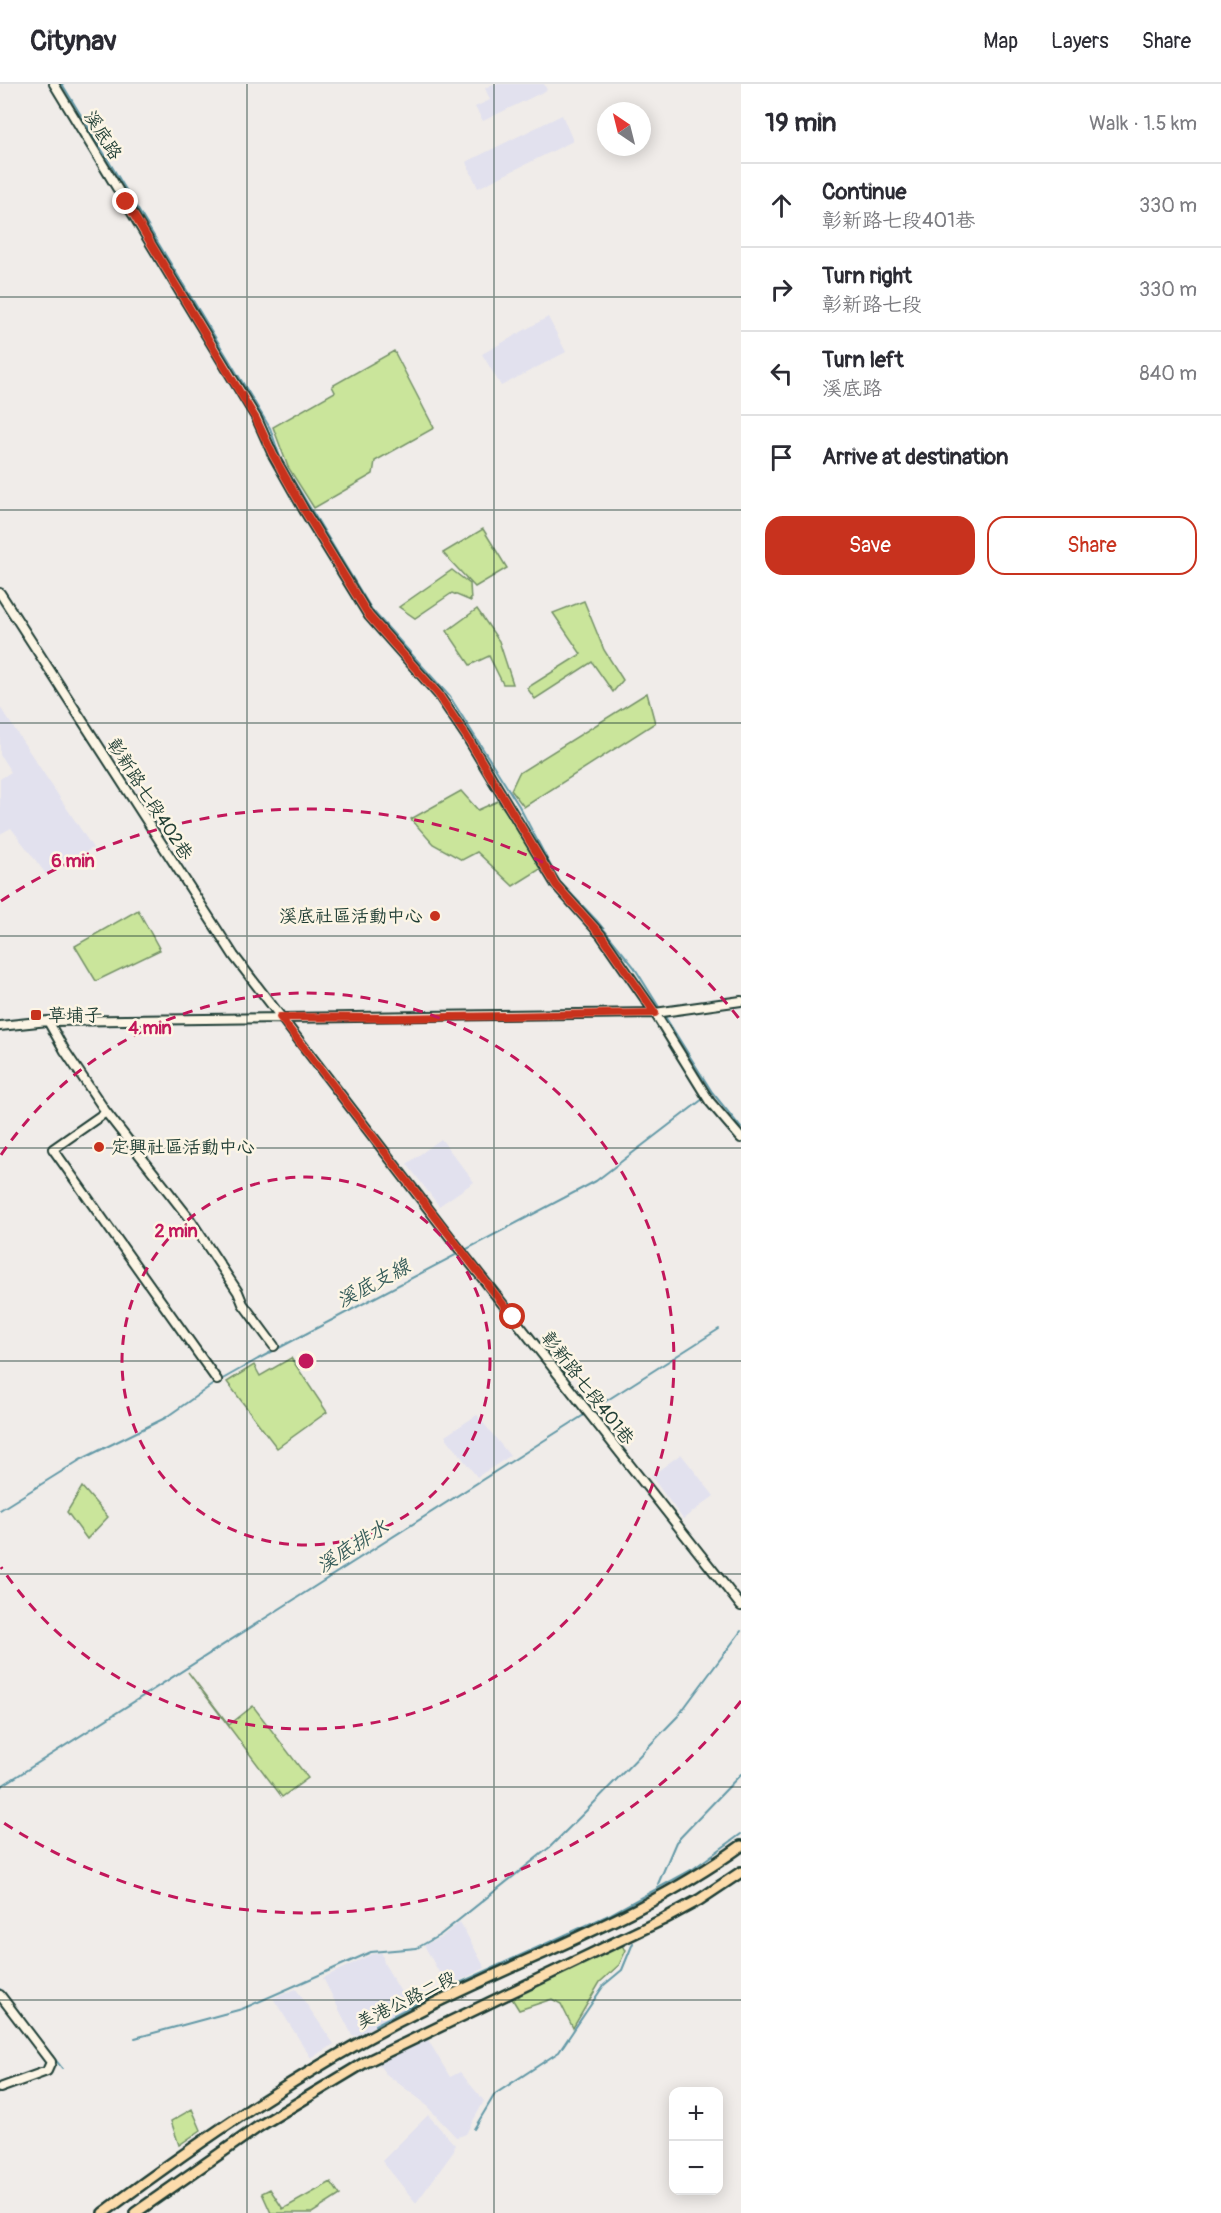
<!DOCTYPE html>
<meta charset="utf-8">
<style>
:root{--surface:#fff;--page:#f2f2f3;--text:#2b2b33;--muted:#7c7c81;--line:#e1e1e2;--accent:#c8321e}
body{margin:0;font-family:Pangolin,"LXGW WenKai TC",sans-serif;background:var(--page);color:var(--text)}
.controls{position:absolute;right:18px;bottom:18px;display:grid;overflow:hidden;border-radius:12px;box-shadow:0 3px 15px #0003}
.controls button{width:54px;height:54px;display:grid;place-items:center;padding:0;border:0;border-bottom:2px solid var(--line);background:var(--surface);color:var(--text);font:30px sans-serif}
.compass{position:absolute;left:597px;top:18px;width:54px;height:54px;border-radius:50%;background:var(--surface);box-shadow:0 3px 15px #0003;rotate:325deg}
.stop{position:absolute;width:18px;height:18px;margin:-14px;border:4px solid #c8321e;border-radius:50%;background:#fff}
.stop.end{background:#c8321e;border-color:#fff;box-shadow:0 2px 6px #0008}
.list{margin:0;padding:0;list-style:none}
h2{display:flex;justify-content:space-between;align-items:center;height:78px;margin:0;padding:0 24px;font-size:26px}
h2 small{font-size:20px;font-weight:400;color:var(--muted)}
.list li{display:grid;grid-template-columns:39px 1fr auto;gap:18px;align-items:center;box-sizing:border-box;height:84px;padding:0 24px;border-top:2px solid var(--line)}
.list b{display:block;font-size:22px;white-space:nowrap}
.list p{margin:0;font-size:20px;white-space:nowrap;color:var(--muted)}
.list em{font-size:20px;font-style:normal;color:var(--muted)}
.actions{display:flex;gap:12px;padding:18px 24px}
.actions a{flex:1;padding:14px 0;border:2px solid var(--accent);border-radius:18px;text-align:center;font-size:21px;color:var(--accent)}
.actions .main{background:var(--accent);color:#fff}
.icon{flex:none;width:33px;height:33px;fill:none;stroke:currentColor;stroke-width:2;stroke-linecap:round;stroke-linejoin:round}
.map{position:relative;flex:none;width:741px;height:2129px;overflow:hidden}
header{display:flex;align-items:center;gap:36px;box-sizing:border-box;height:84px;padding:0 30px;background:var(--surface);border-bottom:2px solid var(--line)}
header strong{font-size:28px}
nav{display:flex;gap:33px;margin-inline-start:auto;font-size:21px}
main{display:flex}
aside{flex:1;background:var(--surface)}
.map>svg:first-child{display:block}
.built{fill:#e2e1ee}
.green{fill:#cae59b;stroke:#749168;stroke-width:1.5}
.lines{fill:none;stroke-linecap:round;stroke-linejoin:round}
.stream{stroke:#6399a7;stroke-width:2}
.minor-casing{stroke:#1f3d34;stroke-width:12}
.major-casing{stroke:#1f3d34;stroke-width:14}
.minor{stroke:#fcf5e5;stroke-width:8}
.major{stroke:#fcdcac;stroke-width:9}
.route{stroke:#c8321e;stroke-width:8}
.grid{fill:none;stroke:#1f3d34;stroke-width:1.5;stroke-opacity:0.55}
.ring{fill:none;stroke:#c2185b;stroke-width:3;stroke-dasharray:10 8}
.poi-dot{fill:#c8321e;stroke:#fcf5e5;stroke-width:2}
.labels{text-anchor:middle;stroke-width:5;stroke-linejoin:round;paint-order:stroke}
.street-label{font-size:18px;fill:#1f3d34;stroke:#fcf5e5}
.poi-label{font-size:18px;fill:#1f3d34;stroke:#fcf5e5;text-anchor:start}
.water-label{font-size:20px;font-style:italic;fill:#365c5a;stroke:#fcf5e5}
.centre{fill:#c2185b;stroke:#fcf5e5;stroke-width:3}
.ring-label{font-size:18px;text-anchor:middle;font-weight:bold;fill:#c2185b;stroke:#fcf5e5;stroke-width:5;stroke-linejoin:round;paint-order:stroke}
</style>
<header>
<strong>Citynav</strong>
<nav><a>Map</a><a>Layers</a><a>Share</a></nav>
</header>
<main>
<div class="map">
<svg width="741" height="2129" viewBox="0 0 741 2129">
<rect width="100%" height="100%" fill="#f0ece9"/>
<filter id="ink" filterUnits="userSpaceOnUse"><feTurbulence type="fractalNoise" baseFrequency=".0167" numOctaves="2"/><feDisplacementMap in="SourceGraphic" scale="12" xChannelSelector="R" yChannelSelector="G"/><feConvolveMatrix kernelMatrix="1 2 1 2 8 2 1 2 1" color-interpolation-filters="sRGB"/></filter>
<g filter="url(#ink)">
<path class="built" d="M493,0H544L547,6L483,37L475,23L490,16L485,4Z
M562,31L573,57L478,104L466,78Z
M548,233L566,268L501,302L482,270Z
M0,623L93,764L46,790L11,744L0,750V695L11,688L0,671Z
M441,1055L474,1098L439,1122L407,1080Z
M477,1331L510,1372L477,1393L445,1352Z
M681,1370L714,1412L683,1435L651,1392Z
M460,1838L485,1884L447,1903L424,1861L440,1854Z
M382,1869L384,1879L409,1922L357,1952L352,1951L323,1894L372,1870Z
M296,1905L334,1960L311,1974L273,1914Z
M427,1954L450,1993L460,1988L484,2017L466,2050L461,2052L456,2053L422,2017L386,1990L378,1980Z
M428,2031L455,2061L454,2067L416,2119L382,2077Z"/>
<path class="green" d="M394,267L434,344L375,377L373,390L314,424L288,383L273,343L335,308L332,302Z
M483,445L507,484L475,503L443,469Z
M452,486L470,500L471,517L452,509L415,534L399,523Z
M584,517L604,566L623,596L613,608L592,578L535,615L527,604L581,570L553,529Z
M477,525L499,557L513,600H503L489,572L470,581L447,547Z
M647,609L655,639L524,723L511,706L519,689Z
M461,707L478,726L498,717L538,771L542,784L513,802L477,768L462,776L433,760L411,735Z
M138,826L160,866L96,897L75,862Z
M291,1274L327,1328L277,1364L227,1298L254,1281L260,1292Z
M82,1403L108,1433L87,1455L67,1428Z
M188,1588L229,1641L253,1622L308,1694L282,1713Z
M621,1861L626,1866L619,1881L600,1898L573,1944L561,1920L552,1915L519,1926L511,1913Z
M192,2025L201,2046L179,2061L171,2037Z
M331,2098L340,2111L312,2129H271L262,2109L270,2105L283,2125Z"/>
<g class="lines">
<path class="stream" d="M62,0L270,344L281,376L372,526L450,613L519,722L558,796L597,837L634,883L712,1008
M0,1426L80,1376L165,1334L212,1301L258,1275L596,1097L712,1008L741,1044
M0,1703L719,1245
M658,1800L676,1758L741,1690
M0,1905L62,1984
M375,1941L433,1911L611,1830L693,1785L741,1750
M135,1954L242,1925L371,1868L417,1864L440,1851L550,1763L586,1727L678,1632L741,1547
M474,2045L495,2010L559,1968L604,1901L622,1886L633,1859"/>
<defs>
<path id="minor" d="M54,0L257,335L273,371L304,426L369,532L438,610L467,653L556,801L601,851L655,929L710,1018L741,1054
M0,509L234,872L457,1162L741,1522
M48,937L65,967L106,1028L189,1134L238,1208L243,1220L274,1262
M0,942L48,937L655,929L741,917
M106,1028L53,1065L217,1296
M0,1911L51,1978L47,1987L0,2004"/>
<path id="major" d="M103,2129C205,2053 309,1982 423,1925C530,1871 643,1833 741,1762
M135,2129L258,2043L364,1979L662,1836L699,1816L741,1788"/>
</defs>
<use href="#minor" class="minor-casing"/>
<use href="#major" class="major-casing"/>
<use href="#minor" class="minor"/>
<use href="#major" class="major"/>
</g>
</g>
<g class="lines" filter="url(#ink)">
<path class="route" d="M126,118L256,335L273,371L304,426L369,532L438,610L467,653L556,801L601,851L655,929L396,934L280,933L513,1233"/>
</g>
<path class="grid" d="M247,0V2129M494,0V2129M0,213H741M0,426H741M0,639H741M0,852H741M0,1064H741M0,1277H741M0,1490H741M0,1703H741M0,1916H741"/>
<g class="ring">
<circle cx="306" cy="1277" r="184"/>
<path d="M1 1071A368 368 0 1 1 1 1483"/>
<path d="M741 1617A552 552 0 0 1 1 1737M1 817A552 552 0 0 1 741 937"/>
</g>
<g class="poi-dot">
<circle cx="435" cy="832" r="6"/>
<rect x="30" y="925" width="12" height="12" rx="3"/>
<circle cx="99" cy="1063" r="6"/>
</g>
<g class="labels">
<g class="street-label">
<text transform="translate(103 51) rotate(58)" y="6">溪底路</text>
<text transform="translate(150 715) rotate(57)" y="6">彰新路七段402巷</text>
<text transform="translate(588 1304) rotate(52)" y="6">彰新路七段401巷</text>
<text transform="translate(406 1916) rotate(-26)" y="6">美港公路二段</text>
</g>
<g class="poi-label">
<text x="423" y="838" text-anchor="end">溪底社區活動中心</text>
<text x="48" y="937">草埔子</text>
<text x="111" y="1069">定興社區活動中心</text>
</g>
<g class="water-label">
<text transform="translate(373 1199) rotate(-28)" y="7">溪底支線</text>
<text transform="translate(352 1462) rotate(-32)" y="7">溪底排水</text>
</g>
</g>
<circle cx="306" cy="1277" r="9" class="centre"/>
<g class="ring-label">
<text x="73" y="783">6 min</text>
<text x="150" y="950">4 min</text>
<text x="176" y="1153">2 min</text>
</g>
</svg>
<div class="controls">
<button>+</button>
<button>−</button>
</div>
<svg class="compass" viewBox="-18 -18 36 36"><path d="M0-13l5 13h-10z" fill="#e53935"/><path d="M0 13l5-13h-10z" fill="#7c7c81"/></svg>
<div class="stop" style="left:513px;top:1233px"></div>
<div class="stop end" style="left:126px;top:118px"></div>
</div>
<aside>
<h2>19 min<small>Walk · 1.5 km</small></h2>
<ul class="list">
<li><svg class="icon" aria-label="ahead" viewBox="0 0 24 24"><path d="M12 20V5M6 11l6-6 6 6"/></svg><div><b>Continue</b><p>彰新路七段401巷</p></div><em>330 m</em></li>
<li><svg class="icon" aria-label="right" viewBox="0 0 24 24"><path d="M7 20v-9h11M14 6l5 5-5 5"/></svg><div><b>Turn right</b><p>彰新路七段</p></div><em>330 m</em></li>
<li><svg class="icon" aria-label="left" viewBox="0 0 24 24"><path d="M17 20v-9H6M10 6l-5 5 5 5"/></svg><div><b>Turn left</b><p>溪底路</p></div><em>840 m</em></li>
<li><svg class="icon" aria-label="arrive" viewBox="0 0 24 24"><path d="M6 21V4h12l-3 4 3 4H6"/></svg><div><b>Arrive at destination</b></div></li>
</ul>
<div class="actions"><a class="main">Save</a><a>Share</a></div>
</aside>
</main>
